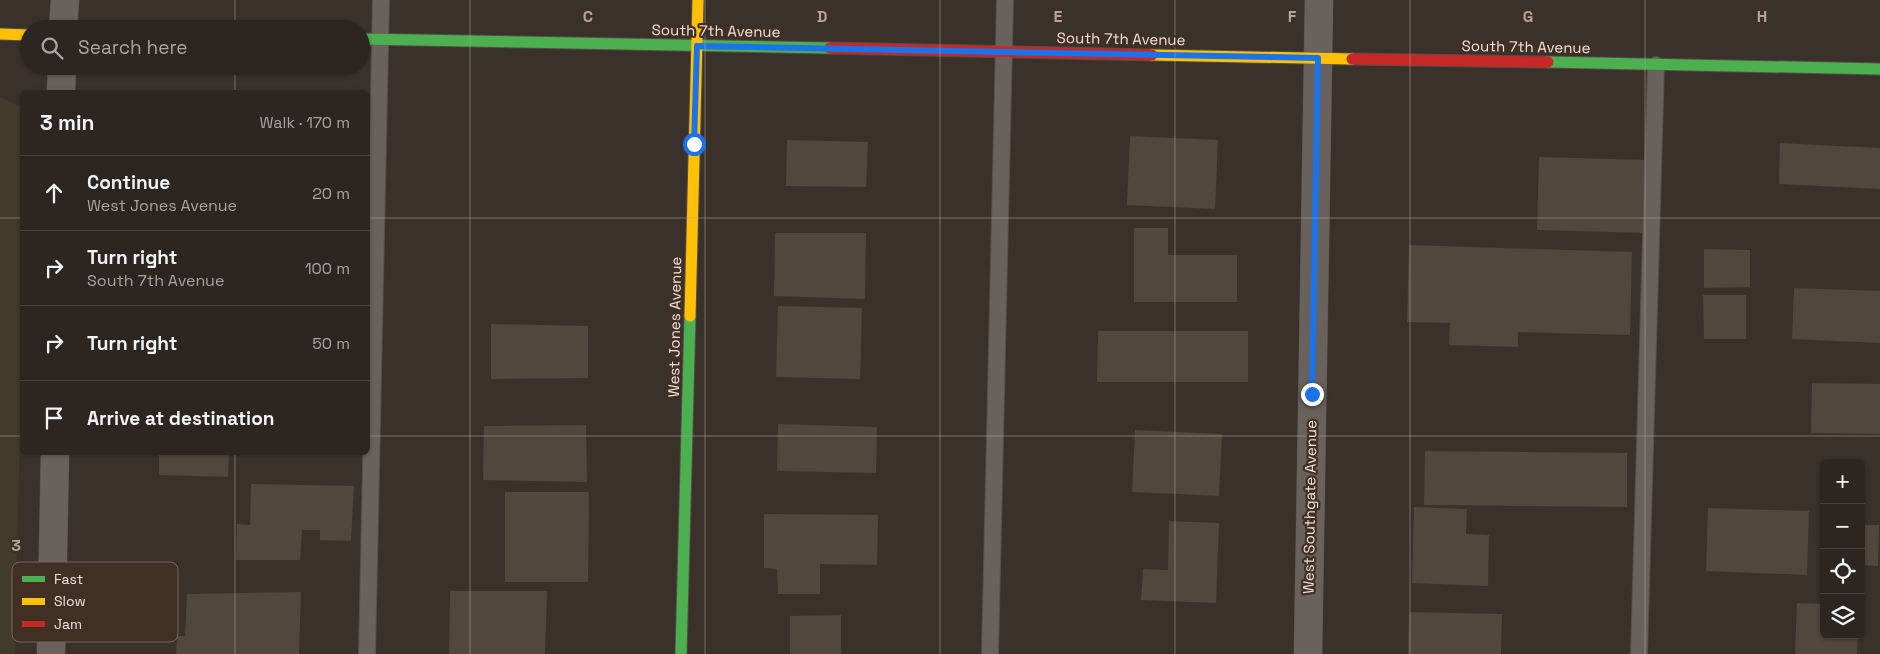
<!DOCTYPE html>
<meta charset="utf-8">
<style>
:root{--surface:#2c2520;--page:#38312d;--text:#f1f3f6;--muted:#a6a5a5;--line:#48423e}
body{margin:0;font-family:"Space Grotesk",sans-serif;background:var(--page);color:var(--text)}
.controls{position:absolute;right:15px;bottom:15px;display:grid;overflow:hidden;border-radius:8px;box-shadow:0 1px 4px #0004}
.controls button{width:45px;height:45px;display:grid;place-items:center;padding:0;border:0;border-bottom:1px solid var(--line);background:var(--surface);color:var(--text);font:25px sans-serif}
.stop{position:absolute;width:15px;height:15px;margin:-11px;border:4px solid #1a73e8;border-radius:50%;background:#fff}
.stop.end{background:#1a73e8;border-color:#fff;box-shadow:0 1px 5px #0008}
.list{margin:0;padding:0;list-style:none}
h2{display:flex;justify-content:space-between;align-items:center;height:65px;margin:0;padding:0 20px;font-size:21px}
h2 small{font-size:16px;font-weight:400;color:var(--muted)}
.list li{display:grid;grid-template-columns:32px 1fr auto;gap:15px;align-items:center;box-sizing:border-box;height:75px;padding:0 20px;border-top:1px solid var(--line)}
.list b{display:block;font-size:19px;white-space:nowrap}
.list p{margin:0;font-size:16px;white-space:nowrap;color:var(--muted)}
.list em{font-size:16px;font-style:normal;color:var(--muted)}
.icon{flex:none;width:28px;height:28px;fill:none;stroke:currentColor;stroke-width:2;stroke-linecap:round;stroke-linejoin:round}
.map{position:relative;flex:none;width:1880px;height:654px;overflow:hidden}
.search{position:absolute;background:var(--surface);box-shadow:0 1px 4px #0004;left:20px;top:20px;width:350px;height:55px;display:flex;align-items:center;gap:12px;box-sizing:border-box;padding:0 18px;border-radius:28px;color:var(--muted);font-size:19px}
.panel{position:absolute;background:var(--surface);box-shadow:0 1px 4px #0004;left:20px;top:90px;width:350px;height:365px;border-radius:8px}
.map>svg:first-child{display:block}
.industrial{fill:#423a2a}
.building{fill:#52473c}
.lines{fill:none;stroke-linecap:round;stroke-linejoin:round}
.lane-casing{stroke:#574e49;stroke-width:18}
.street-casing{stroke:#574e49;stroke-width:29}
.fast-casing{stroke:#574e49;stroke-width:13}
.slow-casing{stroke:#574e49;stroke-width:13}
.jam-casing{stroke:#574e49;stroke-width:13}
.lane{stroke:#69615b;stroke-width:16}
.street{stroke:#69615b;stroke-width:28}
.fast{stroke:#4caf50;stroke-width:11}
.slow{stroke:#ffc107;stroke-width:11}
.jam{stroke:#c62828;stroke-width:11}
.route{stroke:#1a73e8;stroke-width:6}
.grid{fill:none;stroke:#b1a59e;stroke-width:1;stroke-opacity:0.55}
.labels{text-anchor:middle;stroke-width:4.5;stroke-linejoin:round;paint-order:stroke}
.street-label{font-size:15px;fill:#f0e3dc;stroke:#422f24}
.key{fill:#422f24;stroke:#76655b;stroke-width:1}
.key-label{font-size:14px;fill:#f0e3dc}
.grid-label{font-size:16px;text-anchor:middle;font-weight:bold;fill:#b1a59e;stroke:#422f24;stroke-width:4.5;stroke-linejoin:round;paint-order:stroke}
</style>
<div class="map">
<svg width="1880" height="654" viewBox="0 0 1880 654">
<rect width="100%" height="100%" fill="#3b312b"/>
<path class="industrial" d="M0,97L22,107V334L15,654H0Z"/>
<path class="building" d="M1130,136L1218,140L1215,209L1127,205Z
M787,140L868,142L866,187L786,186Z
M1780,143L1880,148V189L1779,184Z
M1539,157L1648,160L1646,233L1537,230Z
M1134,228H1168V255H1237V302H1134Z
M775,233H866L865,299L774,296Z
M1409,245L1632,252L1630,335L1518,332V347L1449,345L1450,323L1407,322Z
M1704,249L1750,250V287L1704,288Z
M1794,288L1880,291V343L1792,339Z
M1703,295H1746V339H1704Z
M778,306L862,308L860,379L776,377Z
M491,324L588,326V378L491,379Z
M1098,331H1248V382H1097Z
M1812,383L1880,384V434L1811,433Z
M778,424L877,427L876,473L777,471Z
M586,425L587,482L483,480L484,426Z
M1135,430L1222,434L1219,496L1132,492Z
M1425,451L1627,453V507L1424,505Z
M159,452H229L228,477L159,475Z
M251,484L354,486L351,541L320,540V530H302L300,560H236L237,524L250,525Z
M505,492H589L588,582H505Z
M1414,507L1467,509L1466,534L1489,535L1488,586L1412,583Z
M1708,508L1809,511L1807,575L1706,571Z
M764,514L878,515L877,565L820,564V594H778L777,569L764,568Z
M1169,521L1219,523L1216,603L1141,600L1143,569L1168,570Z
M1861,525H1879L1878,566L1861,565Z
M450,591H547L545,654H449Z
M301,592L299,654H176L177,636H185L187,594Z
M1797,603L1824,604V635H1858L1857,654H1795Z
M1409,612L1502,614L1501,654H1408Z
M841,615V654H790V616Z"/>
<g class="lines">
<defs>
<path id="lane" d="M367,654L381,0
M990,654L1005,0
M1639,654L1656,65"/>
<path id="street" d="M63,29L65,0
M61,92L62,66
M51,654L55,452
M1308,654L1319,0"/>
<path id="fast" d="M361,39L830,48
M1548,62L1880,69
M681,654L690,316"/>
<path id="slow" d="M0,34L29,35
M1152,55L1352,59
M690,316L698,0"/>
<path id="jam" d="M830,48L1152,55
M1352,59L1548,62"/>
</defs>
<use href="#lane" class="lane-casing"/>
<use href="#street" class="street-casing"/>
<use href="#fast" class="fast-casing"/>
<use href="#slow" class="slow-casing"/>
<use href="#jam" class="jam-casing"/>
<use href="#lane" class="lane"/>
<use href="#street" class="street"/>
<use href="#fast" class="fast"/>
<use href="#slow" class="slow"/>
<use href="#jam" class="jam"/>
</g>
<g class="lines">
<path class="route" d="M694,144L697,46L1318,58L1312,394"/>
</g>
<path class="grid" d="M235,0V29M470,0V654M705,0V654M940,0V654M1175,0V654M1410,0V654M1645,0V654M235,66V92M0,218H22M368,218H1880M0,436H22M368,436H1880M235,452V654"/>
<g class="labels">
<g class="street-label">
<text transform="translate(716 31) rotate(1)" y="5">South 7th Avenue</text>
<text transform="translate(1121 39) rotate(1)" y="5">South 7th Avenue</text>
<text transform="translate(1526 47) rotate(1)" y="5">South 7th Avenue</text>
<text transform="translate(675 327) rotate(-89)" y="5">West Jones Avenue</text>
<text transform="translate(1310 507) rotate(-89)" y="5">West Southgate Avenue</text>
</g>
</g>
<rect x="12" y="562" width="166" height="80" rx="8" class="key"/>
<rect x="22" y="576" width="23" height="6" fill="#4caf50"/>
<rect x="22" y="598" width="23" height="7" fill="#ffc107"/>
<rect x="22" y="621" width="23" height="6" fill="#c62828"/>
<g class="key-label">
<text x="54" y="584">Fast</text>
<text x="54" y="606">Slow</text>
<text x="54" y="629">Jam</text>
</g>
<g class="grid-label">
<text x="588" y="22">C</text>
<text x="822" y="22">D</text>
<text x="1058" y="22">E</text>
<text x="1292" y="22">F</text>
<text x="1528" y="22">G</text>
<text x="1762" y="22">H</text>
<text x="16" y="551">3</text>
</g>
</svg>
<div class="controls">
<button>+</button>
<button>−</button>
<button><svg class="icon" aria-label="locate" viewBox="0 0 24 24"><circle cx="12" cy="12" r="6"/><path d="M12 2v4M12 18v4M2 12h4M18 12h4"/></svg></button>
<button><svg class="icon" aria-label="layers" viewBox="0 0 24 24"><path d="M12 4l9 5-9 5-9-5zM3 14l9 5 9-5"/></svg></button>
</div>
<div class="stop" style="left:694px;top:144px"></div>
<div class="stop end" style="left:1312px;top:394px"></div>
<div class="search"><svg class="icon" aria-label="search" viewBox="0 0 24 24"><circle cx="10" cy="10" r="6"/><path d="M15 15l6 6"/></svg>Search here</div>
<section class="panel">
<h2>3 min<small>Walk · 170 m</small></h2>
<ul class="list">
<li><svg class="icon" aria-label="ahead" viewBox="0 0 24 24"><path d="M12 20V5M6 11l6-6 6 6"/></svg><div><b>Continue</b><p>West Jones Avenue</p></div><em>20 m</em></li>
<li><svg class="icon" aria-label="right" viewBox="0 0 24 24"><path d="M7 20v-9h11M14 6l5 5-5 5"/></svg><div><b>Turn right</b><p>South 7th Avenue</p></div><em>100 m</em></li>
<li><svg class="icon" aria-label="right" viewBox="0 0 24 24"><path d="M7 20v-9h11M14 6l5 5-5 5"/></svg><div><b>Turn right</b></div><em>50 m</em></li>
<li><svg class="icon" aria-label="arrive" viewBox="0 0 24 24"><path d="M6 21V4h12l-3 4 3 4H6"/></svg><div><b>Arrive at destination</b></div></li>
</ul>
</section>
</div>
